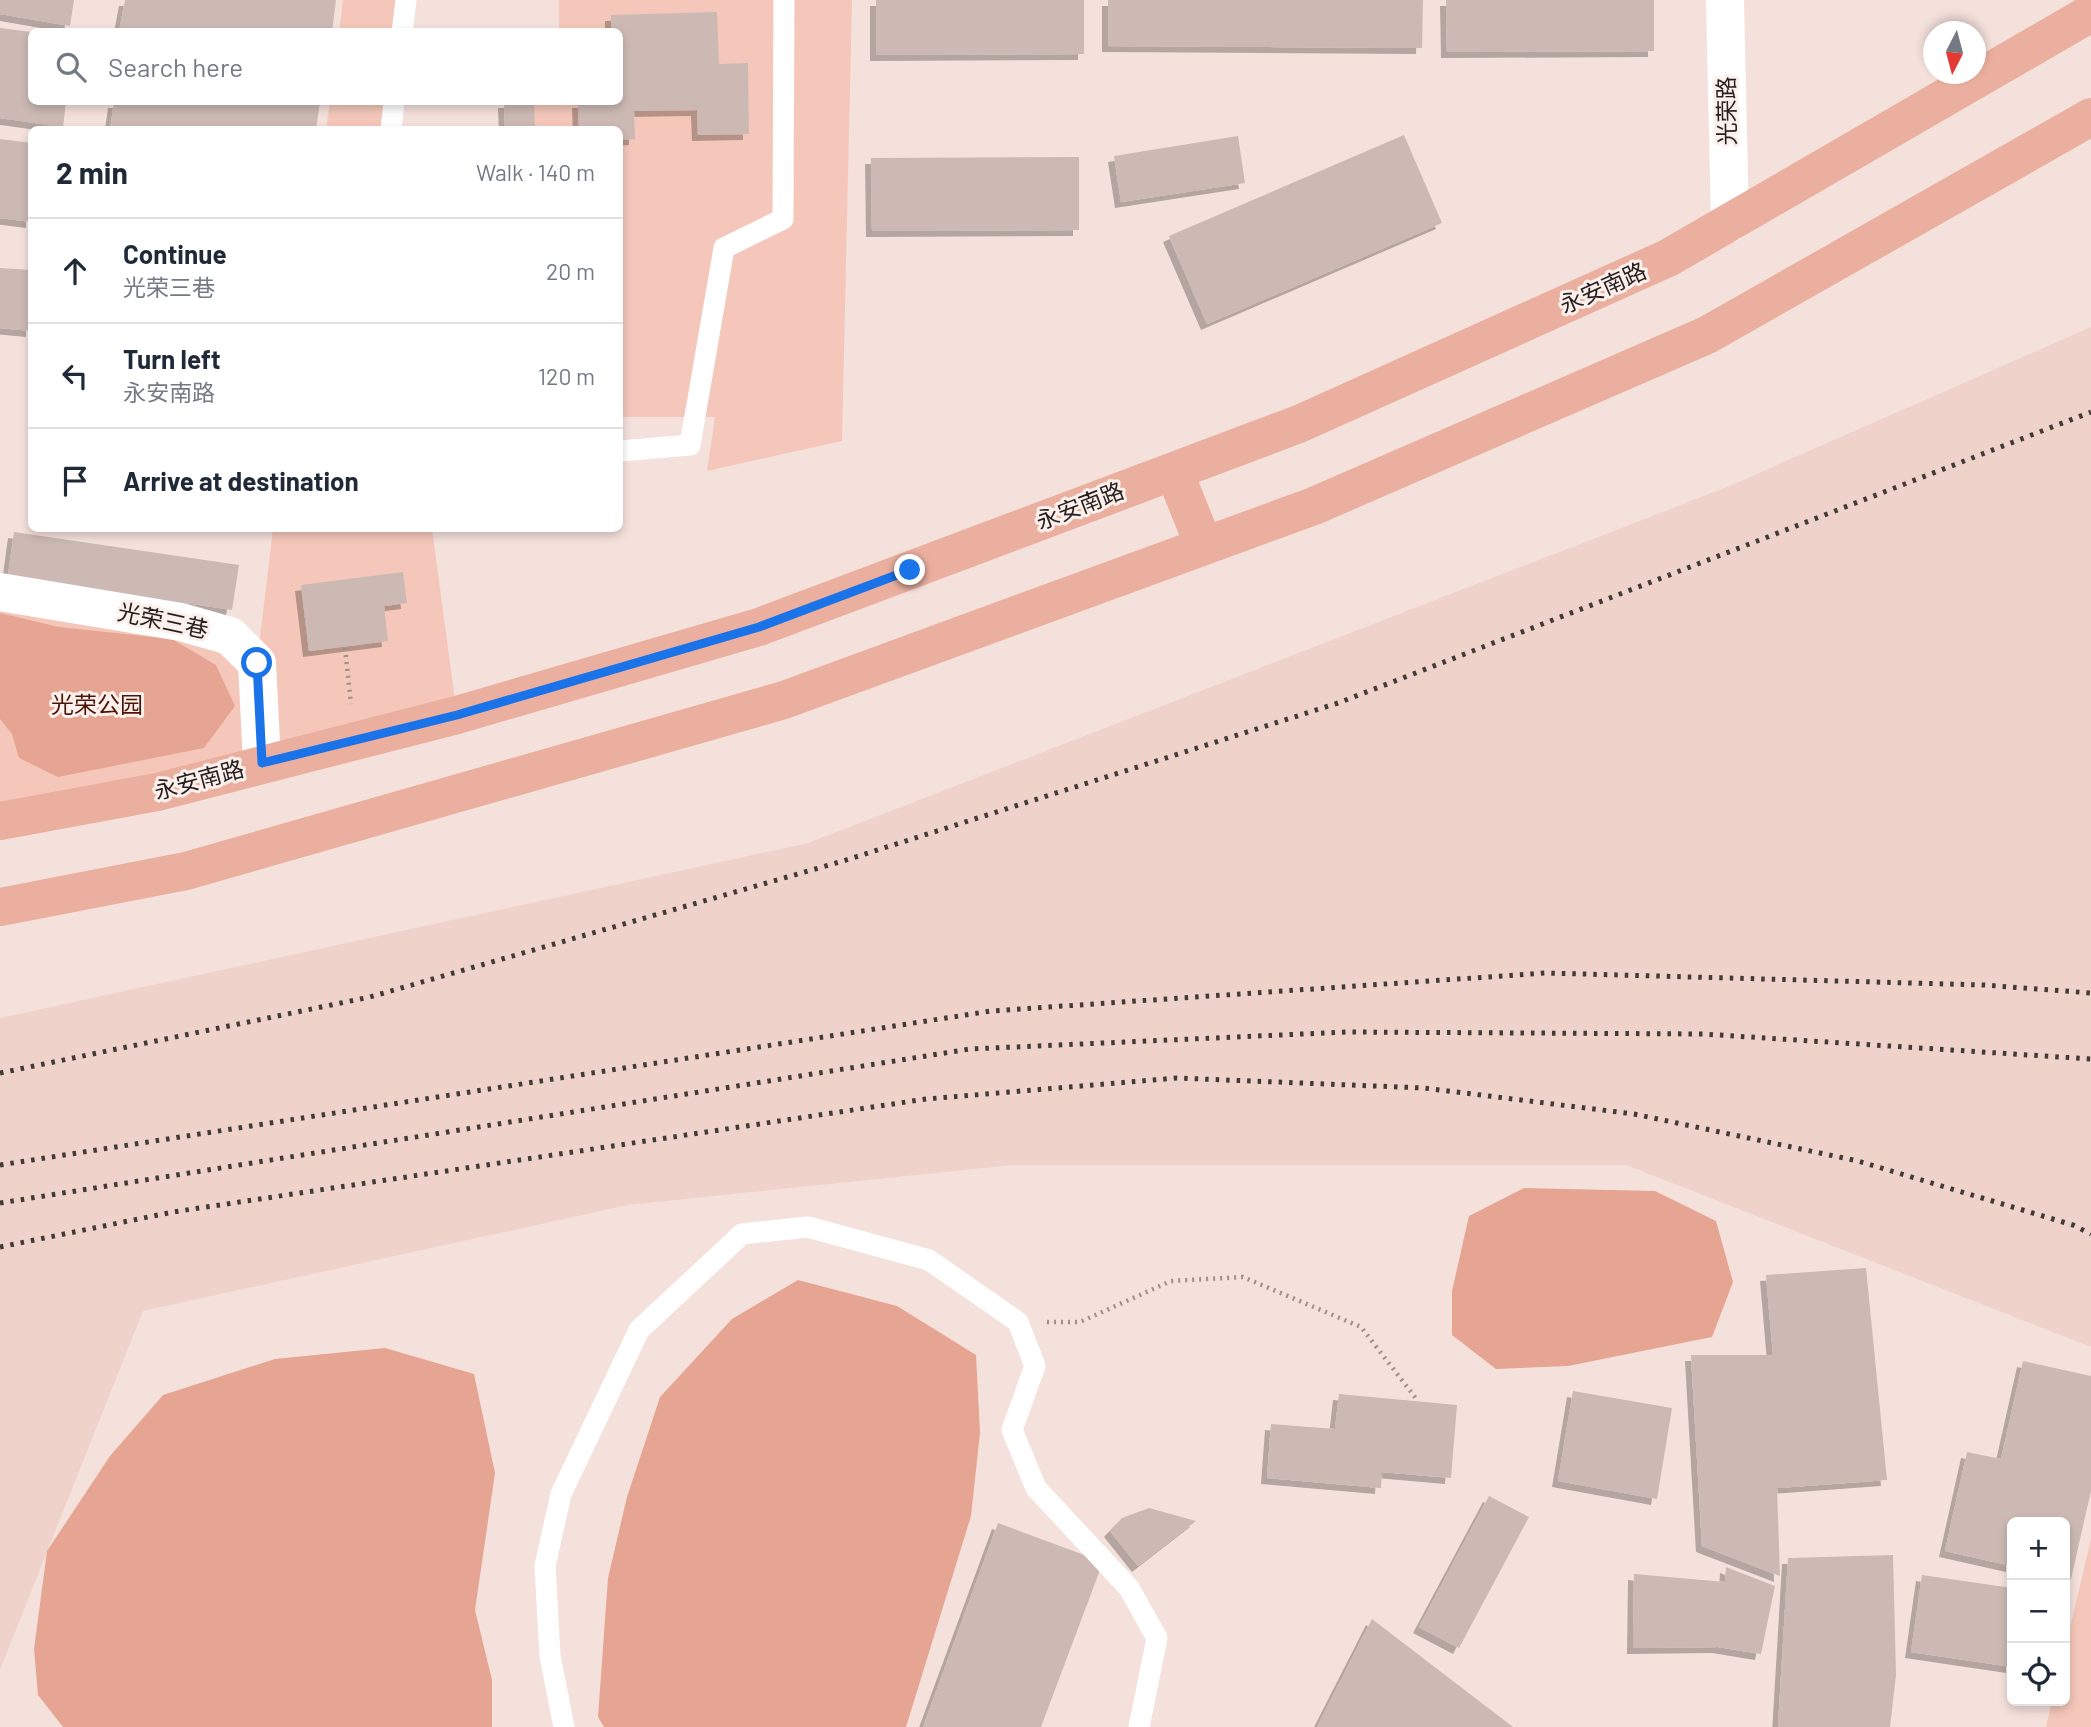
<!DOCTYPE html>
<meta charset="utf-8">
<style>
:root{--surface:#fff;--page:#f2f2f3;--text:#1f2937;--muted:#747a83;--line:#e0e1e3}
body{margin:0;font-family:Barlow,"Noto Sans SC",sans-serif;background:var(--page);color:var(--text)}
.controls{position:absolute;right:21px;bottom:21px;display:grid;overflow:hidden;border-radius:10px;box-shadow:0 4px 10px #0003}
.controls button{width:63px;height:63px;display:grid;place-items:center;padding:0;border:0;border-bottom:2px solid var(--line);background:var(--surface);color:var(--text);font:35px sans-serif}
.compass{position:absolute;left:1923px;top:21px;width:63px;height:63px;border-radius:50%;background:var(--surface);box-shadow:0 4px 10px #0003;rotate:186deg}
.stop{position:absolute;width:21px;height:21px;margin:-16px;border:5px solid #1a73e8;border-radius:50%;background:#fff}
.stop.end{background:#1a73e8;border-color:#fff;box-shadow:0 2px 7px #0008}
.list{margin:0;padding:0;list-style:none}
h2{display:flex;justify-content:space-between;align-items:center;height:91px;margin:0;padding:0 28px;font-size:30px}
h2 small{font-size:23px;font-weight:400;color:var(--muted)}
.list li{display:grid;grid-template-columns:46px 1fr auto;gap:21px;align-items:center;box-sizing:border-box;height:105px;padding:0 28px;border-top:2px solid var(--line)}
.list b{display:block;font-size:26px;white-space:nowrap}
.list p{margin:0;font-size:23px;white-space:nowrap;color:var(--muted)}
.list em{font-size:23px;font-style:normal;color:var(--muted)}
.icon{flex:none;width:38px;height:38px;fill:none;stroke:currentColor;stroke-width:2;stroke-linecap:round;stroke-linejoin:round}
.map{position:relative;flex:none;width:2091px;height:1727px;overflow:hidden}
.search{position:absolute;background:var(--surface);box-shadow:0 4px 10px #0003;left:28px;top:28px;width:595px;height:77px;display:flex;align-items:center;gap:18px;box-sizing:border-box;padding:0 24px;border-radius:10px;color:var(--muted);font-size:26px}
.panel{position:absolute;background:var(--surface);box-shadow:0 4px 10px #0003;left:28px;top:126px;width:595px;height:406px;border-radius:10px}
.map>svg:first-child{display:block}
.built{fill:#efd3cb}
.green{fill:#f5c7ba}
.forest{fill:#e6a492}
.building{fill:#ccb9b4;filter:url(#shadow)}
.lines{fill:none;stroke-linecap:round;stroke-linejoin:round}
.path{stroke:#9d8f8b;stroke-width:4.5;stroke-dasharray:2 5;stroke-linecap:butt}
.lane{stroke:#fff;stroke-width:21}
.street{stroke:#fff;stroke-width:38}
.primary{stroke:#eaaf9f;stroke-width:38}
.rail{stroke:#423a37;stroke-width:5;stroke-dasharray:3.5 7;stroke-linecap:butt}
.route{stroke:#1a73e8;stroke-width:9}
.labels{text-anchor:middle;stroke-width:6;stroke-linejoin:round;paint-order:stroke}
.street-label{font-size:23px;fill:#261f1d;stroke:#fcf0ed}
.park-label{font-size:23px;fill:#4d1304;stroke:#fcf0ed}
</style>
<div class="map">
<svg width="2091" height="1727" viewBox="0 0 2091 1727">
<defs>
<filter id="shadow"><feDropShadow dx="-6" dy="6" stdDeviation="0" flood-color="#0004"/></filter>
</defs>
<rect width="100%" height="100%" fill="#f5e1dc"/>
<path class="built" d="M2091,327V1347L1626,1165H1013L628,1205L143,1311L0,1670V1018L808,843L1727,487Z"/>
<path class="green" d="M343,0H406L402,31L339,32Z
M559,0H852L842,441L707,471L715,417H620V130L508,129L507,102H620V32L559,31Z
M330,102H394L391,129L326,130Z
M273,529H432L457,715L0,821V592L257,662Z
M2091,1539V1727H2046L2052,1701H2065V1649Z"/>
<path class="forest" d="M0,613L59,627L172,639L216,665L235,706L204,748L58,777L19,758L12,734L0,719Z
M1524,1188L1655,1191L1716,1221L1733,1282L1712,1337L1568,1366L1496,1369L1452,1335V1291L1469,1216Z
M798,1280L897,1306L976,1355L980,1433L971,1516L906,1727H604L598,1717L608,1578L627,1497L660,1397L732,1319Z
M385,1348L474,1374L495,1473L475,1610L492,1680V1727H63L38,1695L34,1649L47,1551L110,1456L163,1395L275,1359Z"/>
<path class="building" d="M0,0H74L70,26L0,14Z
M125,0H336L332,32H119Z
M876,0H1084V54L876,55Z
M1108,0H1423L1422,48L1108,46Z
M1446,0H1654V51L1447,52Z
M717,12L719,64L748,63L749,134L698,135L697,110L634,111L635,139L620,140V130H579L578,102H620V32H611V15Z
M0,28L32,32V102H66L63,127L0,118Z
M114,102H320L316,130H110Z
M504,102H534L535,130H505Z
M1404,135L1442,223L1207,324L1169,236Z
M1238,136L1245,183L1121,202L1114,156Z
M0,139L32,143V222L0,218Z
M1079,157V230L872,231L871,158Z
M0,268L32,270V331L0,328Z
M14,532L239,565L232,610L8,576Z
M403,572L407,603L384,606L388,641L309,651L301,585Z
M1866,1268L1887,1480L1777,1488L1780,1576L1702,1546L1691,1355H1773L1766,1275Z
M2023,1361L2091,1376V1491L2071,1579L2065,1578V1522H2012V1566L1945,1551L1967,1452L2001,1459Z
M1573,1391L1672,1408L1657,1499L1558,1481Z
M1339,1394L1457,1405L1451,1478L1382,1472L1381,1488L1267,1478L1271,1424L1335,1429Z
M1489,1496L1529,1517L1459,1648L1419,1627Z
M1149,1508L1196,1521L1138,1566L1110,1531L1122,1518Z
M998,1523L1103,1562L1041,1727H923Z
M1893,1555L1896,1675L1890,1727H1778L1788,1558Z
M1726,1567L1775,1586L1761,1654L1718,1647L1633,1648L1634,1574L1725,1582Z
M1922,1575L2012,1588V1667L1911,1652Z
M1372,1619L1513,1727H1317Z"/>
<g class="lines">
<path class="path" d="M345,648L351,704
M1047,1322H1080L1171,1281L1243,1277L1361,1327L1418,1401"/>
<path class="lane" d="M402,32L406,0
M391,130L394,102
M620,451L690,445L724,248L783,219L784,0
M564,1727L550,1656L545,1566L561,1494L639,1330L742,1234L808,1227L929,1260L1018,1322L1035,1366L1012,1430L1036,1488L1129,1588L1157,1638L1139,1727"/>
<path class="street" d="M1725,0L1730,223
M0,592L181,622L230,636L257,663L262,763"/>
<path class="primary" d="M1174,471L1204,546
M0,821L157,792L457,715L759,627L1299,424L1668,258L2091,13
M0,907L186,871L784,700L1314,506L1707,335L2091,117"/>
<path class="rail" d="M0,1073L370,997L843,861L1338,703L2091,412
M0,1165L991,1011L1546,973L1984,985L2091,993
M0,1203L970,1049L1347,1032L1703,1034L2091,1059
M0,1247L173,1212L926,1099L1177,1078L1424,1088L1634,1114L1858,1161L2073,1225L2091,1234"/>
</g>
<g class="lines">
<path class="route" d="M257,663L262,763L457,715L759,627L910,570"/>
</g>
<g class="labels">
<g class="street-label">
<text transform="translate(1727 111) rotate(-91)" y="8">光荣路</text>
<text transform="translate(1603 288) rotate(-24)" y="8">永安南路</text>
<text transform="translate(1080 506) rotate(-21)" y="8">永安南路</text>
<text transform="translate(163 621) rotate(12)" y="8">光荣三巷</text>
<text transform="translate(199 780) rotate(-15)" y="8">永安南路</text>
</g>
<g class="park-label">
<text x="97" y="713">光荣公园</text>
</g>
</g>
</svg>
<div class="controls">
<button>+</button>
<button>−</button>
<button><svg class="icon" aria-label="locate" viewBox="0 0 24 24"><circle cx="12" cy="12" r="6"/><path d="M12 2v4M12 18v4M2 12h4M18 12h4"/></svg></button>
</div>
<svg class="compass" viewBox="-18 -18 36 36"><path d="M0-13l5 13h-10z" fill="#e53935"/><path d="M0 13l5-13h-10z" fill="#747a83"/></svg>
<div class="stop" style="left:257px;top:663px"></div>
<div class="stop end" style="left:910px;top:570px"></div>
<div class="search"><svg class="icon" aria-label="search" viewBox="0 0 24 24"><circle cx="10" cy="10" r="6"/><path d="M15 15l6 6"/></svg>Search here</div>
<section class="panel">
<h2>2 min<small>Walk · 140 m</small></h2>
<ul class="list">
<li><svg class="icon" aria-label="ahead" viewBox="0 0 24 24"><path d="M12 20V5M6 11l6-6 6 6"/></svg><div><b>Continue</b><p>光荣三巷</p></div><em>20 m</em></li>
<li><svg class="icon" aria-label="left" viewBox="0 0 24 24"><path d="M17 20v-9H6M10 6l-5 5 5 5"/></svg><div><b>Turn left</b><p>永安南路</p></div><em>120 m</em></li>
<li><svg class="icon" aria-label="arrive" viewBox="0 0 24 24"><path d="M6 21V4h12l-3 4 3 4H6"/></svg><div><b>Arrive at destination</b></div></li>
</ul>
</section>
</div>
